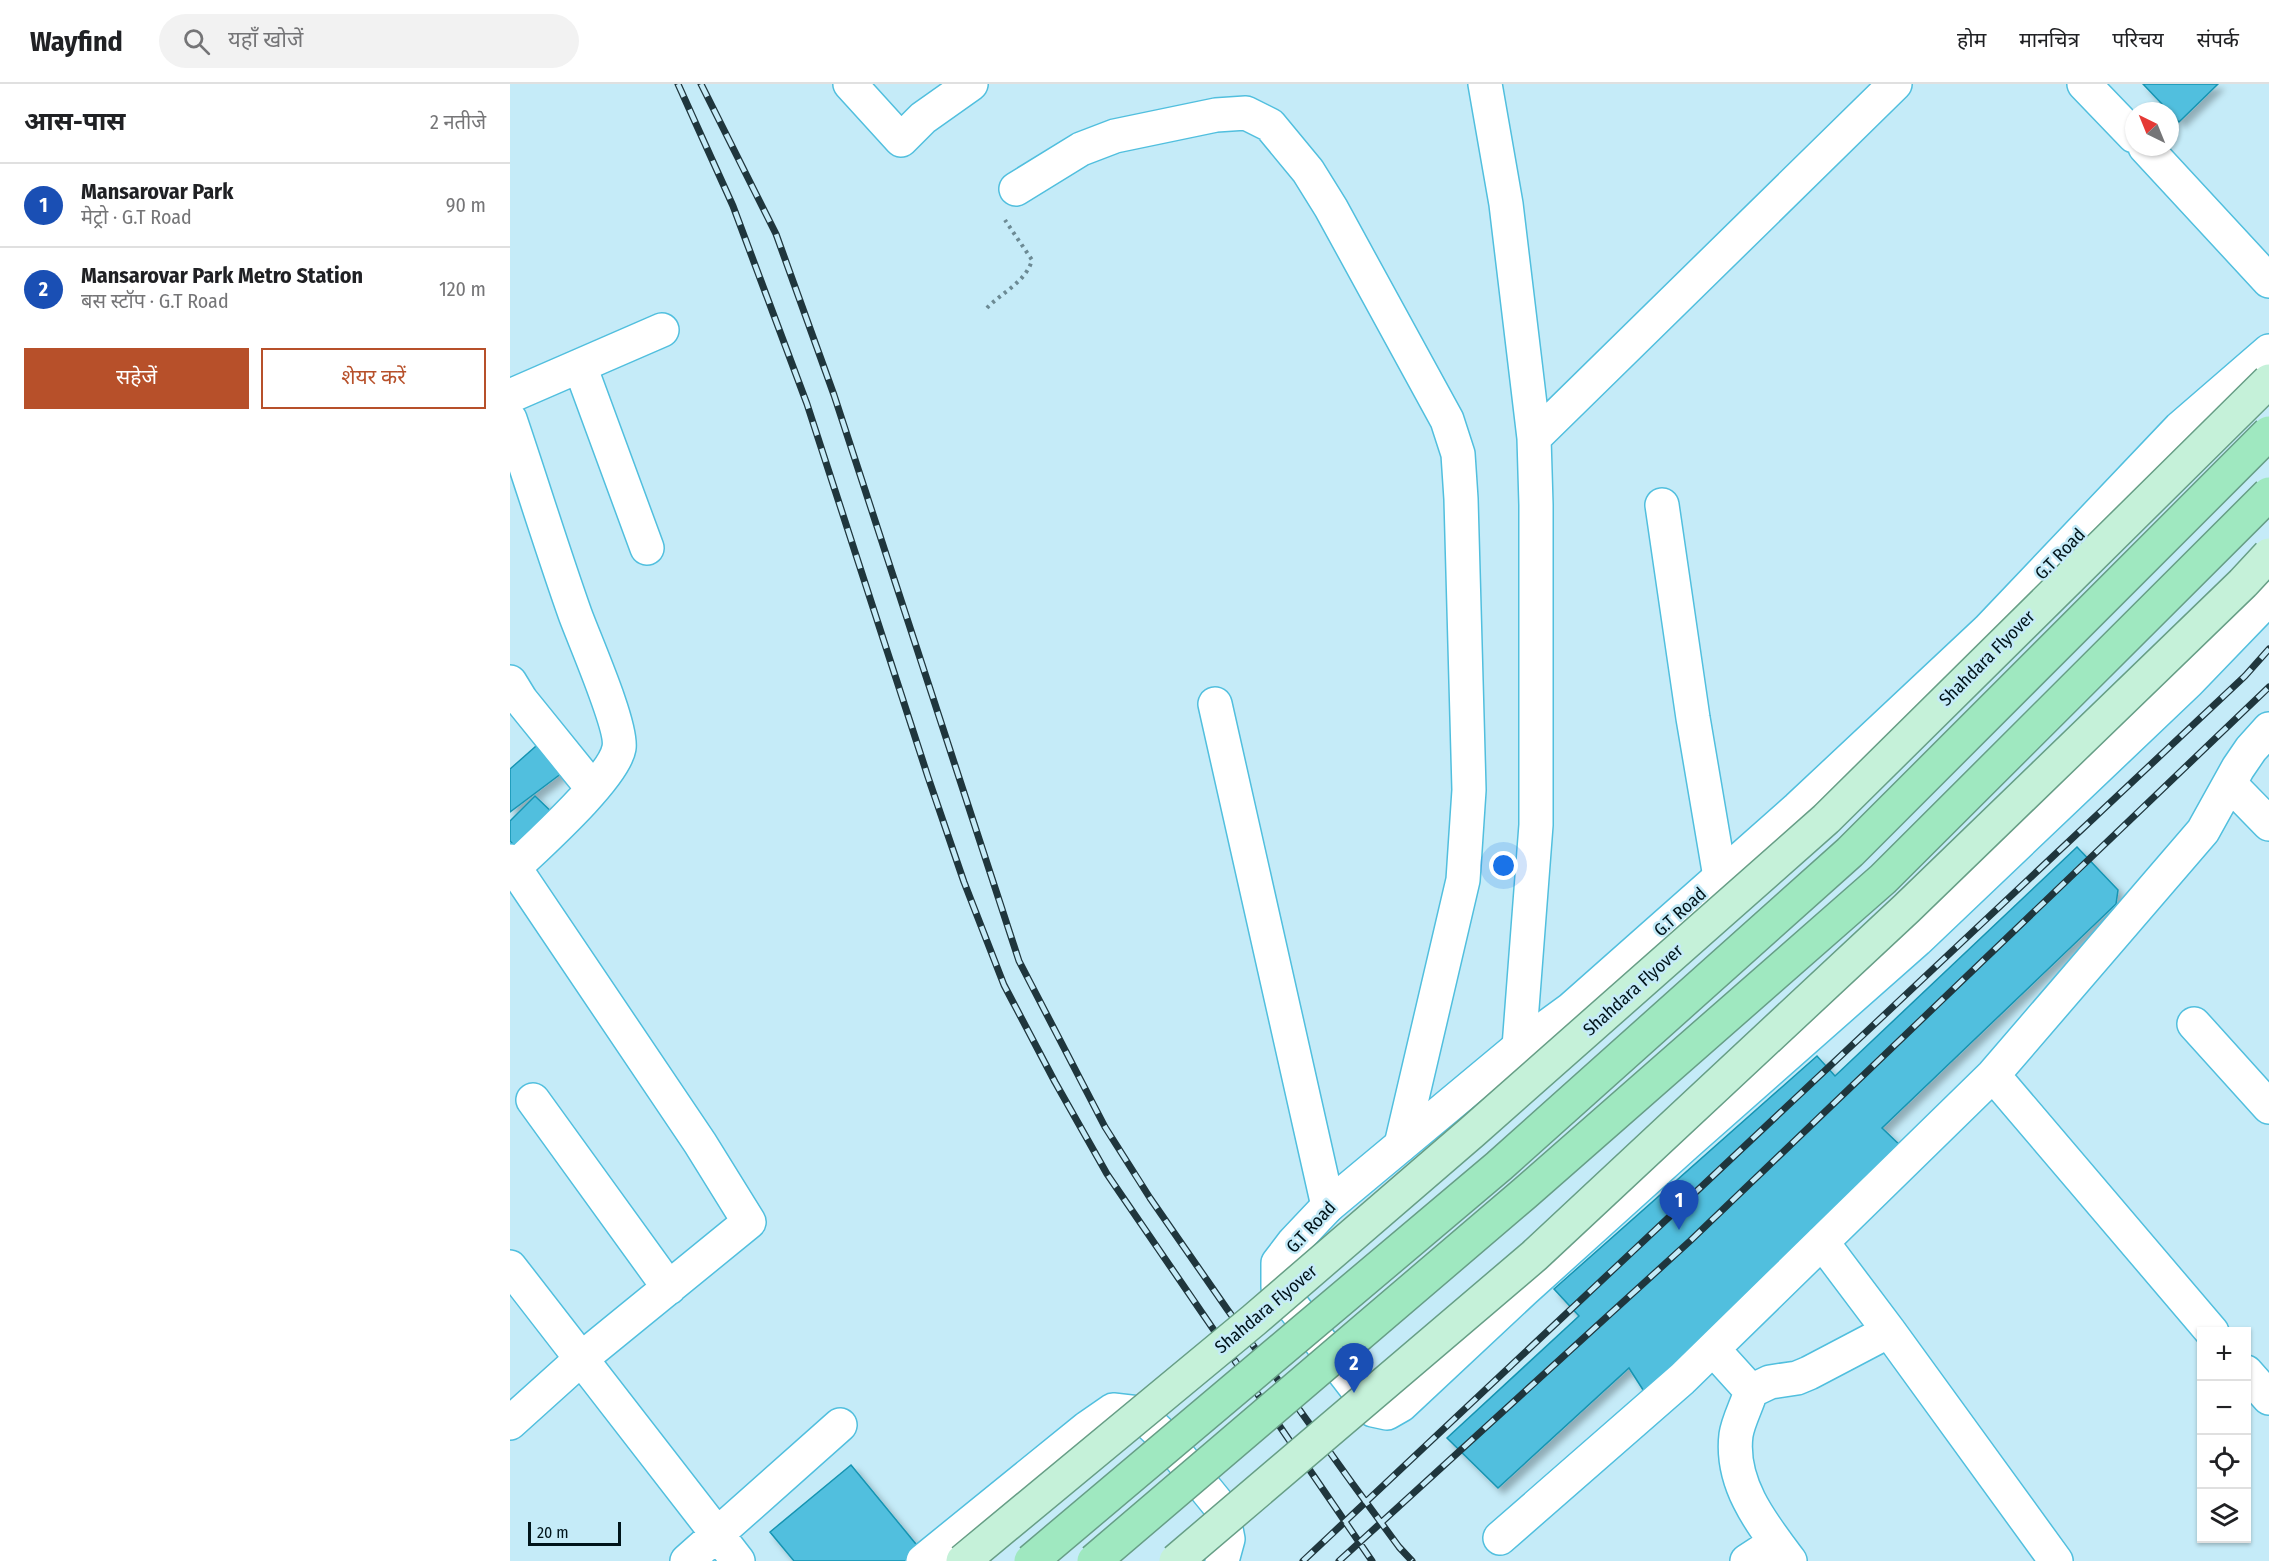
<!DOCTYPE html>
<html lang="hi">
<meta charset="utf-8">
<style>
:root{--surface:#fff;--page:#f2f2f2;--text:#202124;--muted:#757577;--line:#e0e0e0;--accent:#b7502a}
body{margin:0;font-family:"Fira Sans Condensed","Noto Sans Devanagari",sans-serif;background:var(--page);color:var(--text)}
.controls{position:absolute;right:18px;bottom:18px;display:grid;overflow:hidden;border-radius:0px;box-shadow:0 2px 4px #0004}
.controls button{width:54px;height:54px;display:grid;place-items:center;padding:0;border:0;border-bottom:2px solid var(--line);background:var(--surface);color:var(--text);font:30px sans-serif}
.compass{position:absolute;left:1615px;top:18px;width:54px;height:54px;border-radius:50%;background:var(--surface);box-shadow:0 2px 4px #0004;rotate:317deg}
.scale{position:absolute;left:18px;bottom:15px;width:93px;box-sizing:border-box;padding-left:6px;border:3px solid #00141a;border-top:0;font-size:16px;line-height:21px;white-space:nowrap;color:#00141a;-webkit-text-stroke:4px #c5ebf8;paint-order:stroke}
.you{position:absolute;left:994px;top:782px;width:21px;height:21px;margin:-15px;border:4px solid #fff;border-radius:50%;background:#1a73e8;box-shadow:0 0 0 9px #1a73e833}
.badge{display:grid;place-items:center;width:39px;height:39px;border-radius:50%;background:var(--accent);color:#fff;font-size:20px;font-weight:700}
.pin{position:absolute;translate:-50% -50px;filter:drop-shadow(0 2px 3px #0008)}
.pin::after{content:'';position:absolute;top:32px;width:21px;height:18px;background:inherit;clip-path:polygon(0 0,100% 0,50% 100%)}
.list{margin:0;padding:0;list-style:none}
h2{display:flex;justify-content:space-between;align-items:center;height:78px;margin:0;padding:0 24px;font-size:26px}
h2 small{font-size:20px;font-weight:400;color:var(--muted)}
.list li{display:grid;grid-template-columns:39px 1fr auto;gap:18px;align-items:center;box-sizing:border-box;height:84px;padding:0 24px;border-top:2px solid var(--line)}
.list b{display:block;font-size:22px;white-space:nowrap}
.list p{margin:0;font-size:20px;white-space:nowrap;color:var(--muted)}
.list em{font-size:20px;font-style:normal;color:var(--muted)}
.actions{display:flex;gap:12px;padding:18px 24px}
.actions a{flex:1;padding:14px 0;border:2px solid var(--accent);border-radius:0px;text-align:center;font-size:21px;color:var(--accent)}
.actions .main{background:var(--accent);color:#fff}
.icon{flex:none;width:33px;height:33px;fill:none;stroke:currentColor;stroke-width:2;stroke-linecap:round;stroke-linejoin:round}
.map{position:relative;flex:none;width:1759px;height:1477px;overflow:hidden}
header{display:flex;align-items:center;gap:36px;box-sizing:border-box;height:84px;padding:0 30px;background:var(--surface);border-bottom:2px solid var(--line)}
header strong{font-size:28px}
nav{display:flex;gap:33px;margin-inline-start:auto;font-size:21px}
.search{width:420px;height:54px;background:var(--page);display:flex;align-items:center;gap:15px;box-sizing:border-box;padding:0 21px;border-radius:33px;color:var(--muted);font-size:22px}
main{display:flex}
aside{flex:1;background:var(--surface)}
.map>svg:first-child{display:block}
.building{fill:#51bfde;stroke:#1594b2;stroke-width:1.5;filter:url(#shadow)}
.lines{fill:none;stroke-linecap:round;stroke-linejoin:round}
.street-casing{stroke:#51bfde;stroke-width:36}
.secondary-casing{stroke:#51bfde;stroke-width:36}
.path{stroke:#6c8a94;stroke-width:4;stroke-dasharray:3 4.5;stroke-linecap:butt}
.street{stroke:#fff;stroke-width:33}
.secondary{stroke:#fff;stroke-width:33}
.rail-casing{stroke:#1f363d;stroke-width:7}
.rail{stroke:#c5ebf8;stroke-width:4.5;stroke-dasharray:14;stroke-linecap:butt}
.primary-bridge-casing{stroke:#679e86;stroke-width:36;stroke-linecap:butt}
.highway-bridge-casing{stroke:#679e86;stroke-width:36;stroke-linecap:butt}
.primary-bridge{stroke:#c5f1d9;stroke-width:33}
.highway-bridge{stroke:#9fe8c0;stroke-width:33}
.labels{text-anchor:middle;stroke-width:5;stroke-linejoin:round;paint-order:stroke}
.street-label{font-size:18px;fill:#00141a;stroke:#c5ebf8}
</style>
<header>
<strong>Wayfind</strong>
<div class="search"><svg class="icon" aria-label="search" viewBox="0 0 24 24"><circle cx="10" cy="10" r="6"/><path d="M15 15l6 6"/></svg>यहाँ खोजें</div>
<nav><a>होम</a><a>मानचित्र</a><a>परिचय</a><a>संपर्क</a></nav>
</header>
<main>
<aside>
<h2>आस-पास<small>2 नतीजे</small></h2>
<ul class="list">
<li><span class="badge" style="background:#1a4fb4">1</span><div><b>Mansarovar Park</b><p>मेट्रो · G.T Road</p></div><em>90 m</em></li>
<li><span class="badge" style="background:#1a4fb4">2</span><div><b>Mansarovar Park Metro Station</b><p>बस स्टॉप · G.T Road</p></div><em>120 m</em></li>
</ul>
<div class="actions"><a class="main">सहेजें</a><a>शेयर करें</a></div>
</aside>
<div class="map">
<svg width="1759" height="1477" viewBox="0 0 1759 1477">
<defs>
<filter id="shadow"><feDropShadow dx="5.5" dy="5.5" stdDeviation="3" flood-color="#0004"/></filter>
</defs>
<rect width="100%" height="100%" fill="#c5ebf8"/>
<path class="building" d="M1633,0H1708L1669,38Z
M34,655L60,683L0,728V685Z
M25,712L50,736L13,771L0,757V737Z
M1567,763L1608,806L1606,820L1372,1044L1394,1065L1137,1312L1119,1284L988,1404L937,1354L1069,1232L1044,1205L1307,972L1325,992Z
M341,1381L410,1465L395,1477H284L260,1448Z"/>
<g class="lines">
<defs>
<path id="street" d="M340,0L391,56L413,34L461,0
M975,0L996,120L1024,354L1026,421V741L1009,963
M506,105L571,65L605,52L706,31L736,29L760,41L798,87L821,124L937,336L948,370L951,415L959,706L953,796L891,1061
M70,282L137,464
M0,312L152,246
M0,335C22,400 42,465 65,530C74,555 113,643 109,664C104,693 29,760 5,783
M1024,354L1385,0
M1152,421L1183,634L1210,793
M0,598L11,616L83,705
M705,620L818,1122
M1720,700L1759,740
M0,777L190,1059L239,1138L71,1275L0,1339
M1684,940L1759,1023
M1483,991L1702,1248
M23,1016L159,1204
M1312,1158L1379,1247L1546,1477
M0,1183L228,1477
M1203,1265L1241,1307C1237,1321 1228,1337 1226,1351C1220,1400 1252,1440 1280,1477
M1736,1288L1759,1314
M1241,1307L1260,1298L1287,1294L1299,1289L1379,1247
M990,1454L1172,1295L1483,991L1693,747L1728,684L1741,665L1759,645
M177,1477L330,1341
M1237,1477L1266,1458"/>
<path id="secondary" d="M1574,0L1624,52
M1635,63L1759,197
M1759,267L1670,344L1478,546L1288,724L1061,925L1009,963L818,1122L784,1158L768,1179V1203L863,1326L877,1329L891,1321L1014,1206L1176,1060L1407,856L1678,598L1759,514
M413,1477L577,1344L603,1326L629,1329L651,1350L712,1425L718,1455L712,1477"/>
</defs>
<use href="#street" class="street-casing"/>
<use href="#secondary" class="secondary-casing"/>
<path class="path" d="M477,224C491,209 516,198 522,176L495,136"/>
<use href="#street" class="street"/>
<use href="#secondary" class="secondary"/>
<defs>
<path id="rail" d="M168,0L223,122L297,320L418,693L454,798L494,901L545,998L597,1090L862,1477
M191,0L266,150L324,311L509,877L595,1043L640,1114L717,1225L842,1399L889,1463L902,1477
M793,1477L1735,592L1759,565
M829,1477L1180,1157L1759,603"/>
</defs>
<use href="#rail" class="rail-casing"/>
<use href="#rail" class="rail"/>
<defs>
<path id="primary-bridge" d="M453,1477L744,1236L962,1048L1316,735L1759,297
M666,1477L1024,1172L1397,824L1733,499L1759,471"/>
<path id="highway-bridge" d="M521,1477L989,1082L1340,768L1759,349
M584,1477L1015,1109L1373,795L1759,410"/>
</defs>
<use href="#primary-bridge" class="primary-bridge-casing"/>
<use href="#highway-bridge" class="highway-bridge-casing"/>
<use href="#primary-bridge" class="primary-bridge"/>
<use href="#highway-bridge" class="highway-bridge"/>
</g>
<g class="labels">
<g class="street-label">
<text transform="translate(1550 470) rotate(-46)" y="6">G.T Road</text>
<text transform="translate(1477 574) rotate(-45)" y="6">Shahdara Flyover</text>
<text transform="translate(1170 828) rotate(-42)" y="6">G.T Road</text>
<text transform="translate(1123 906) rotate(-42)" y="6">Shahdara Flyover</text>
<text transform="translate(801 1143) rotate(-47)" y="6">G.T Road</text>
<text transform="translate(756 1225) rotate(-40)" y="6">Shahdara Flyover</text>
</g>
</g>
</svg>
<div class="controls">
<button>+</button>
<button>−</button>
<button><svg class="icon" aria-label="locate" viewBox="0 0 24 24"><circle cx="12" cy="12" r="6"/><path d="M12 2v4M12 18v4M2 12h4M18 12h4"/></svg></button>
<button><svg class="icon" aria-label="layers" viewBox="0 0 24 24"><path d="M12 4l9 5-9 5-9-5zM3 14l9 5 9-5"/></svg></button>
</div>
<svg class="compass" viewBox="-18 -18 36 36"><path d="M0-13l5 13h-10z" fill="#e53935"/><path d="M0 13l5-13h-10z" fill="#757577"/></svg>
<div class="scale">20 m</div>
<div class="you"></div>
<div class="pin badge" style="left:1169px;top:1146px;background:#1a4fb4">1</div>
<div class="pin badge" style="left:844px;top:1309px;background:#1a4fb4">2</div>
</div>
</main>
